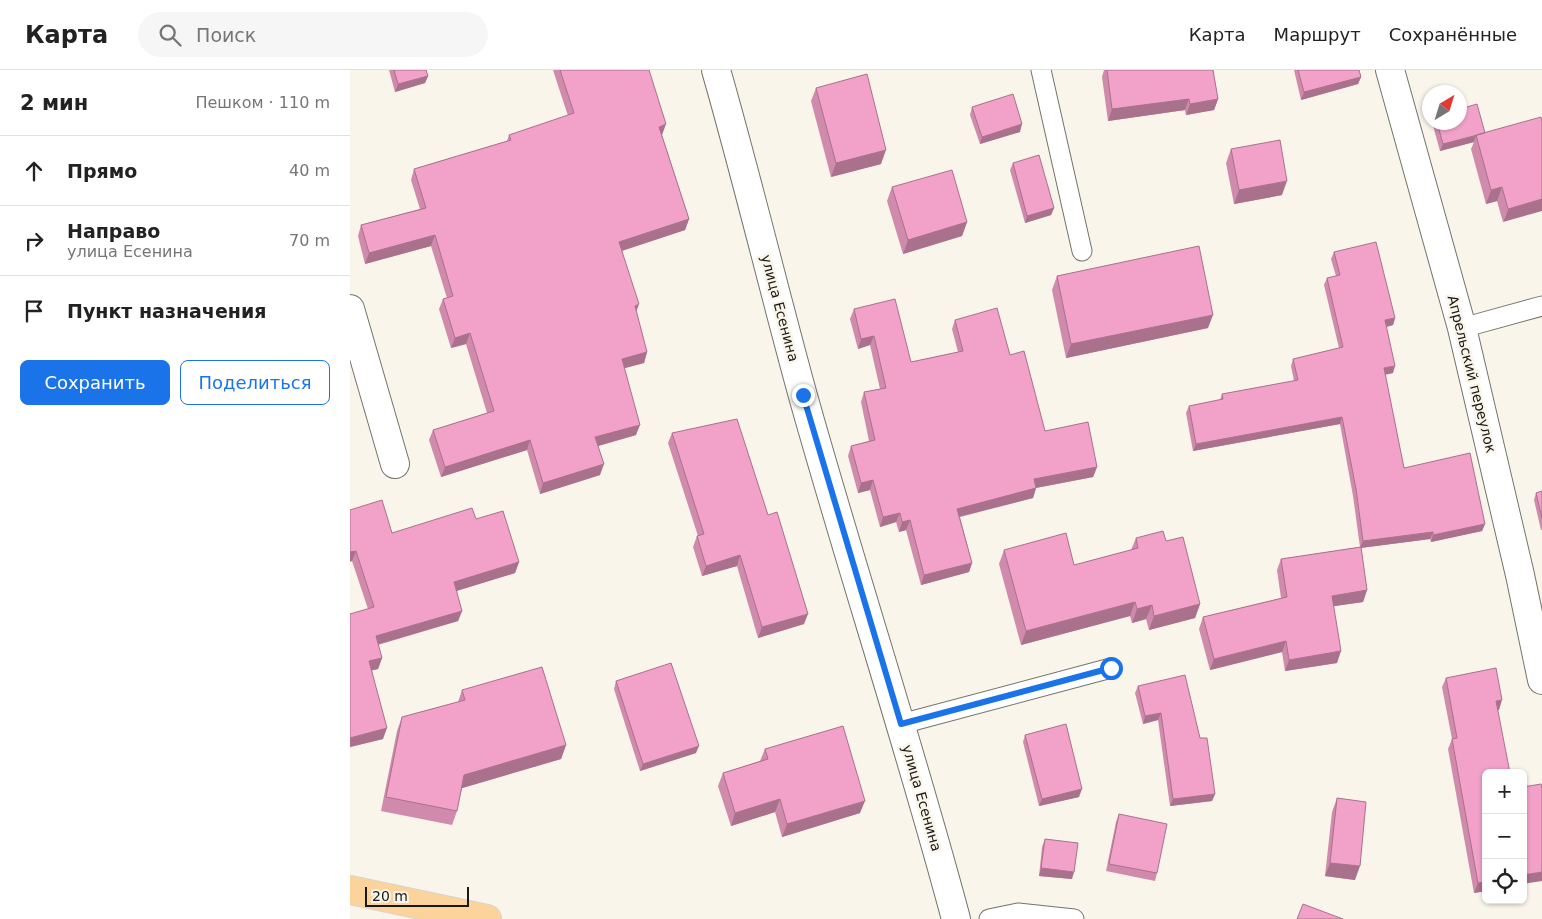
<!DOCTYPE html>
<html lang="ru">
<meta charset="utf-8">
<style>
:root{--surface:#fff;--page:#f6f6f6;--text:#222;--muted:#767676;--line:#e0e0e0;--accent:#1a73e8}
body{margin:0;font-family:"DejaVu Sans",sans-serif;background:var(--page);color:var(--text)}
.controls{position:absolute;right:15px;bottom:15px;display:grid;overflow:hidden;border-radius:8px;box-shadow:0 1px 4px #0004}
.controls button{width:45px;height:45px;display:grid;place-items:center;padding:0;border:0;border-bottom:1px solid var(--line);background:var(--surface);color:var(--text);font:25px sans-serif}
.compass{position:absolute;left:1072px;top:15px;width:45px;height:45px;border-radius:50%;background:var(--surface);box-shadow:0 1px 4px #0004;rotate:38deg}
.scale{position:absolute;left:15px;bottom:12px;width:104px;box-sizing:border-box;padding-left:5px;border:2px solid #191815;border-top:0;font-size:14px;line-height:18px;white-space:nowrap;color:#191815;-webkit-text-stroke:4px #f9f5eb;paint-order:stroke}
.stop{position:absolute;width:15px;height:15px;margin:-11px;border:4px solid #1a73e8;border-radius:50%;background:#fff}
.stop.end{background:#1a73e8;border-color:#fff;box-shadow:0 1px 5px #0008}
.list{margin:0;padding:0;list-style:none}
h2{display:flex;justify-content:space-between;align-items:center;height:65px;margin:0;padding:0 20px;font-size:21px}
h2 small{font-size:16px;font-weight:400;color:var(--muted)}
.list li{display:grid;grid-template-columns:32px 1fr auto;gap:15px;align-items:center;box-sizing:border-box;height:70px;padding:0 20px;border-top:1px solid var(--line)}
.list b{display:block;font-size:19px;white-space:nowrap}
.list p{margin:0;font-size:16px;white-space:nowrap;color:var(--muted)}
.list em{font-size:16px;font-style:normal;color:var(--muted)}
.actions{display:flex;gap:10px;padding:15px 20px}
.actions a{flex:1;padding:11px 0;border:1px solid var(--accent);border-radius:8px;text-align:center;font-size:18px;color:var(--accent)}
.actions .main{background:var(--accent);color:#fff}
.icon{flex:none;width:28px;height:28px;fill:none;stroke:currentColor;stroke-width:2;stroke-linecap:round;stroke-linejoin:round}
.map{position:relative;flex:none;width:1192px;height:849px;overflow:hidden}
header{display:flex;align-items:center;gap:30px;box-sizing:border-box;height:70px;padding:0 25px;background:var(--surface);border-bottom:1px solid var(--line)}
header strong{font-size:24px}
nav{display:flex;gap:28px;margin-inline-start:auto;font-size:18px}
.search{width:350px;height:45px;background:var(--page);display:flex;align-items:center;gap:12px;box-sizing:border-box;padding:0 18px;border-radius:28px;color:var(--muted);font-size:19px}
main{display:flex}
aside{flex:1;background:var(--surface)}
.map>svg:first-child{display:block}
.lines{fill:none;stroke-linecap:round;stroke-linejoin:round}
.service-casing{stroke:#76736a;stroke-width:21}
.minor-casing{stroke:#76736a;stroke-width:30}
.primary-casing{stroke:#d6d5d5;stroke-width:30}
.service{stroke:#fff;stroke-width:19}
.minor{stroke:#fff;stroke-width:28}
.primary{stroke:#fbd39b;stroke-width:28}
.wall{fill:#d08aac}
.shaded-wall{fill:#a9718c}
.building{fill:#f2a1c8;stroke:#a9718c}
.route{stroke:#1a73e8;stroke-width:6}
.labels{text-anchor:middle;stroke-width:5;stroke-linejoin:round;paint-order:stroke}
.street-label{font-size:14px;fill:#191815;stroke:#f9f5eb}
</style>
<header>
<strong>Карта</strong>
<div class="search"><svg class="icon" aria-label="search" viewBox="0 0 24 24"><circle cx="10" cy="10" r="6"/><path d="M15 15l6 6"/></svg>Поиск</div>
<nav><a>Карта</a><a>Маршрут</a><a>Сохранённые</a></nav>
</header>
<main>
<aside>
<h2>2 мин<small>Пешком · 110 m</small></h2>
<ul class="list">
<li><svg class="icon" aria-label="ahead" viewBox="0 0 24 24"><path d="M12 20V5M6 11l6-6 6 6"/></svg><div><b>Прямо</b></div><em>40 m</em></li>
<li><svg class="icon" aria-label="right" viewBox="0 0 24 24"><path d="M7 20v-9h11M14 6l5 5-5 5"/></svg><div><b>Направо</b><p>улица Есенина</p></div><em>70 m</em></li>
<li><svg class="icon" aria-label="arrive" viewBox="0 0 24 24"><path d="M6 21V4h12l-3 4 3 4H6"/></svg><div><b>Пункт назначения</b></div></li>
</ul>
<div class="actions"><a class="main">Сохранить</a><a>Поделиться</a></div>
</aside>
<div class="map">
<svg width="1192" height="849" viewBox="0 0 1192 849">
<rect width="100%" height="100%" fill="#f9f5eb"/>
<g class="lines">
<defs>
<path id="service" d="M691,0L732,181
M1112,258L1192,236
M551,654L761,598
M639,849L668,843L724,849"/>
<path id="minor" d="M366,0C397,108 423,217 453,326C502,501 559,673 606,849
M1040,0L1112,258L1170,505L1192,610
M0,239L45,394"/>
<path id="primary" d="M0,820L137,849"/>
</defs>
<use href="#service" class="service-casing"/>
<use href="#minor" class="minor-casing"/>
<use href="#primary" class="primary-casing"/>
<use href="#service" class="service"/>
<use href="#minor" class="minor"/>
<use href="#primary" class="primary"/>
</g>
<path class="wall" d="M39,0H76L78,6L75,13L45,22Z
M203,0H299L312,65L339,149L335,160L272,181L286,242L297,282L294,293L274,298L286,365L248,376L250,405L190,424L177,380L91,407L79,370L83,360L137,343L116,274L101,278L89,239L93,229L97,228L81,176L15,194L8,166L11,155L70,139L61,110L64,99L157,71L159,65L218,46Z
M754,0H863L868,29L864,40L836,45L835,40L758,51L752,7Z
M944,0H1009L1011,7L1008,14L951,30Z
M466,18L531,94L481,107L461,31Z
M622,37L670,62L630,74L620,45Z
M1082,52H1110L1135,63L1192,52L1153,152L1147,131L1136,134L1121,79L1124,72L1090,81Z
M881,79L932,125L884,134L876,93Z
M663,93L704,138L701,145L675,153L660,100Z
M542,117L617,152L612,166L553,184L537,131Z
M984,182L1045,248L1043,255L1036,257L1043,303L1035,305L1054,398L1135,454L1132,461L1081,472L1080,469L1011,478L1017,520L1013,532L984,536L987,593L935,601L932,582L860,600L849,559L853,547L931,528L927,500L931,489L1010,477L1003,426L990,354L843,381L836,343L839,336L870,330L872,324L944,311L941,296L943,289L989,278L974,215L977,208L986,206L981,189Z
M707,206L858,258L716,288L702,220Z
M504,239L561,292L608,282L602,259L605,250L660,285L695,361L747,397L743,407L686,418L683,428L610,447L622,493L619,502L571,515L556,460L549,462L546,452L530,457L520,420L508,423L498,386L501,376L519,371L511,332L514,322L530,319L520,275L508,279L500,249Z
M322,363L418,445L454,554L408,568L387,496L352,506L343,477L347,466H348L318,373Z
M1192,421V460H1191L1184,430L1186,423Z
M0,440L42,463L126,449L169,492L165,503L106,521L112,541L108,551L28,575L32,588L28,599L22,600L33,669L0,677L18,539L2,491Z
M786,468L816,471L850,534L845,548L799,560L796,549L782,553L780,546L671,575L649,494L654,480L724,495L781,480Z
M1096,608L1149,640H1148L1136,703V821L1124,823L1098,679L1102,669L1092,617Z
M266,611L346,683L290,701L264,619Z
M788,616L850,668L865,724L862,731L820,736L808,650L793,654L785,623Z
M112,620L216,675L211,689L112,718L107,741L102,755L31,741L47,661L52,647L108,632Z
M675,665L729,727L689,736L673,672Z
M415,679L510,743L432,767L425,742L381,756L368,716L373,703L410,691Z
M987,728L1005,810L975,806L982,742Z
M769,744L807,803L805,811L756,801L766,752Z
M695,769L722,809L689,806L692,777Z"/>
<path class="shaded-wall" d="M78,6L75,13L45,22L48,14Z
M1011,7L1008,14L951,30L954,22Z
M839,29L835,40L758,51L762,39Z
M868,29L864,40L836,45L840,34Z
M316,54L312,65L305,67L309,57Z
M672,54L670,62L630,74L632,67Z
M1135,63L1126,65L1124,72L1090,81L1093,74Z
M536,80L531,94L481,107L486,93Z
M937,111L932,125L884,134L889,120Z
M1152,117L1147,131L1136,134L1141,120Z
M1192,129V141L1153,152L1158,139Z
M704,138L701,145L675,153L677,146Z
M339,149L335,160L265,183L269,172Z
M617,152L612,166L553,184L558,170Z
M85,165L81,176L15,194L19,183Z
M289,234L285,245V236Z
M863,245L858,258L716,288L721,274Z
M1045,248L1043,255L1032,258L1035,250Z
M120,263L116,274L101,278L105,268Z
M524,266L520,275L508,279L511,269Z
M297,282L294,293L268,300L272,289Z
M1045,296L1043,303L1032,305L1034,298Z
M992,347L990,354L843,381L846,374Z
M290,355L286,365L241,378L245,367Z
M180,370L177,380L91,407L95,397Z
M254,394L250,405L190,424L193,413Z
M747,397L743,407L680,419L684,409Z
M523,410L520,420L508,423L511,413Z
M686,418L683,428L604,448L607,439Z
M550,443L546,452L530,457L533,447Z
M560,450L556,460L549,462L552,452Z
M1135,454L1132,461L1081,472L1083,465Z
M1083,462L1080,469L1010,478L1013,471Z
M6,481L2,491L0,492V482Z
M390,485L387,496L352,506L356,496Z
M169,492L165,503L100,523L104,512Z
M622,493L619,502L571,515L574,505Z
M1017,520L1013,532L978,537L982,526Z
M785,532L780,546L671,575L676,561Z
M850,534L845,548L799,560L804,546Z
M802,535L796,549L782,553L787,539Z
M112,541L108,551L22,576L26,566Z
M458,544L454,554L408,568L412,557Z
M936,571L932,582L860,600L864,589Z
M991,581L987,593L935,601L939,590Z
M32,588L28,599L15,602L19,591Z
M1152,630L1149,640L1143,641L1146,631Z
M811,643L808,650L793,654L795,646Z
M37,658L33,669L0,677V668Z
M216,675L211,689L109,719L114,705Z
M349,676L346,683L290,701L293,694Z
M732,719L729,727L689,736L692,729Z
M865,724L862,731L820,736L823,729Z
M430,729L425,742L381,756L385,743Z
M515,731L510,743L432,767L437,754Z
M980,793L1010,796L1005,810L975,806Z
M691,798L724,802L722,809L689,806Z
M1192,802V811L1173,814V805Z
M1136,812V821L1124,823L1128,813Z"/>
<path class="building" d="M44,0H76L78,6L48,14Z
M210,0H299L316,54L309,57L339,149L269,172L289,234L285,236L297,282L272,289L290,355L245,367L254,394L193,413L180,370L95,397L83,360L144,341L120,263L105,268L93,229L103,226L85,165L19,183L11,155L76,138L64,99L161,70L159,65L224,43Z
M757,0H863L868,29L840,34L839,29L762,39Z
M948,0H1009L1011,7L954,22Z
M517,4L536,80L486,93L466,18Z
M663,24L672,54L632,67L622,37Z
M1127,34L1135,63L1093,74L1087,52H1110V39Z
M1191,47L1192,52V129L1158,139L1152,117L1141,120L1126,65Z
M930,70L937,111L889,120L881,79Z
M689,85L704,138L677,146L663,93Z
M602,100L617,152L558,170L542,117Z
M1026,172L1045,248L1035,250L1045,296L1034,298L1054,398L1120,383L1135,454L1083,465V462L1013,471L1006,419L992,347L846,374L839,336L873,329L872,324L948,310L943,289L993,277L977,208L990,205L984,182Z
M849,176L863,245L721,274L707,206Z
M545,229L561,292L613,281L605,250L647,238L660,285L674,281L695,361L738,352L747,397L684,409L686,418L607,439L622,493L574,505L560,450L552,452L550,443L533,447L523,410L511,413L501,376L525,370L514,322L536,318L524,266L511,269L504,239Z
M387,349L418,445L427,442L458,544L412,557L390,485L356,496L347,466L354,464L322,363Z
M1192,421V448L1186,423Z
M32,430L42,463L122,438L126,449L153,441L169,492L104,512L112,541L26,566L32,588L19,591L37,658L0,668V544L24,537L6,481L0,482V440Z
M813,461L816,471L833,467L850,534L804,546L802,535L787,539L785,532L676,561L654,480L716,463L724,495L788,478L786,468Z
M1011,477L1017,520L982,526L991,581L939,590L936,571L864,589L853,547L937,527L931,489Z
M321,593L349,676L293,694L266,611Z
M192,597L216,675L114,705L107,741L36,727L52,647L115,630L112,620Z
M1146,598L1152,630L1146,631L1160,703H1136V812L1128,813L1102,669L1107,668L1096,608Z
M835,605L850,668H857L865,724L823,729L811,643L795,646L788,616Z
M716,654L732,719L692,729L675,665Z
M493,656L515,731L437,754L430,729L385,743L373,703L418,689L415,679Z
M1191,714L1192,718V802L1173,805V717Z
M987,728L1016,732L1010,796L980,793Z
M769,744L817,754L807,803L759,794Z
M695,769L728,773L724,802L691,798Z
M953,834L993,849H947Z"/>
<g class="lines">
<path class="route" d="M453,325L551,654L761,598"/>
</g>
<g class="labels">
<g class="street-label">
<text transform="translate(430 238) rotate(75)" y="5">улица Есенина</text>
<text transform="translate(1122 304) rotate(76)" y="5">Апрельский переулок</text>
<text transform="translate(572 728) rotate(74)" y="5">улица Есенина</text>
</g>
</g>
</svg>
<div class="controls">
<button>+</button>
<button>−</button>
<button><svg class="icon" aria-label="locate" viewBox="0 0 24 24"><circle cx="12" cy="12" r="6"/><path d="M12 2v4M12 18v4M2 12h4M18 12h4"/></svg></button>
</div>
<svg class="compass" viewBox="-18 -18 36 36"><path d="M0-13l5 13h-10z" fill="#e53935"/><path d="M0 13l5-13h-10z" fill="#767676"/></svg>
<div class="scale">20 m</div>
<div class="stop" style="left:761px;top:598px"></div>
<div class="stop end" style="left:453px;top:325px"></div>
</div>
</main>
